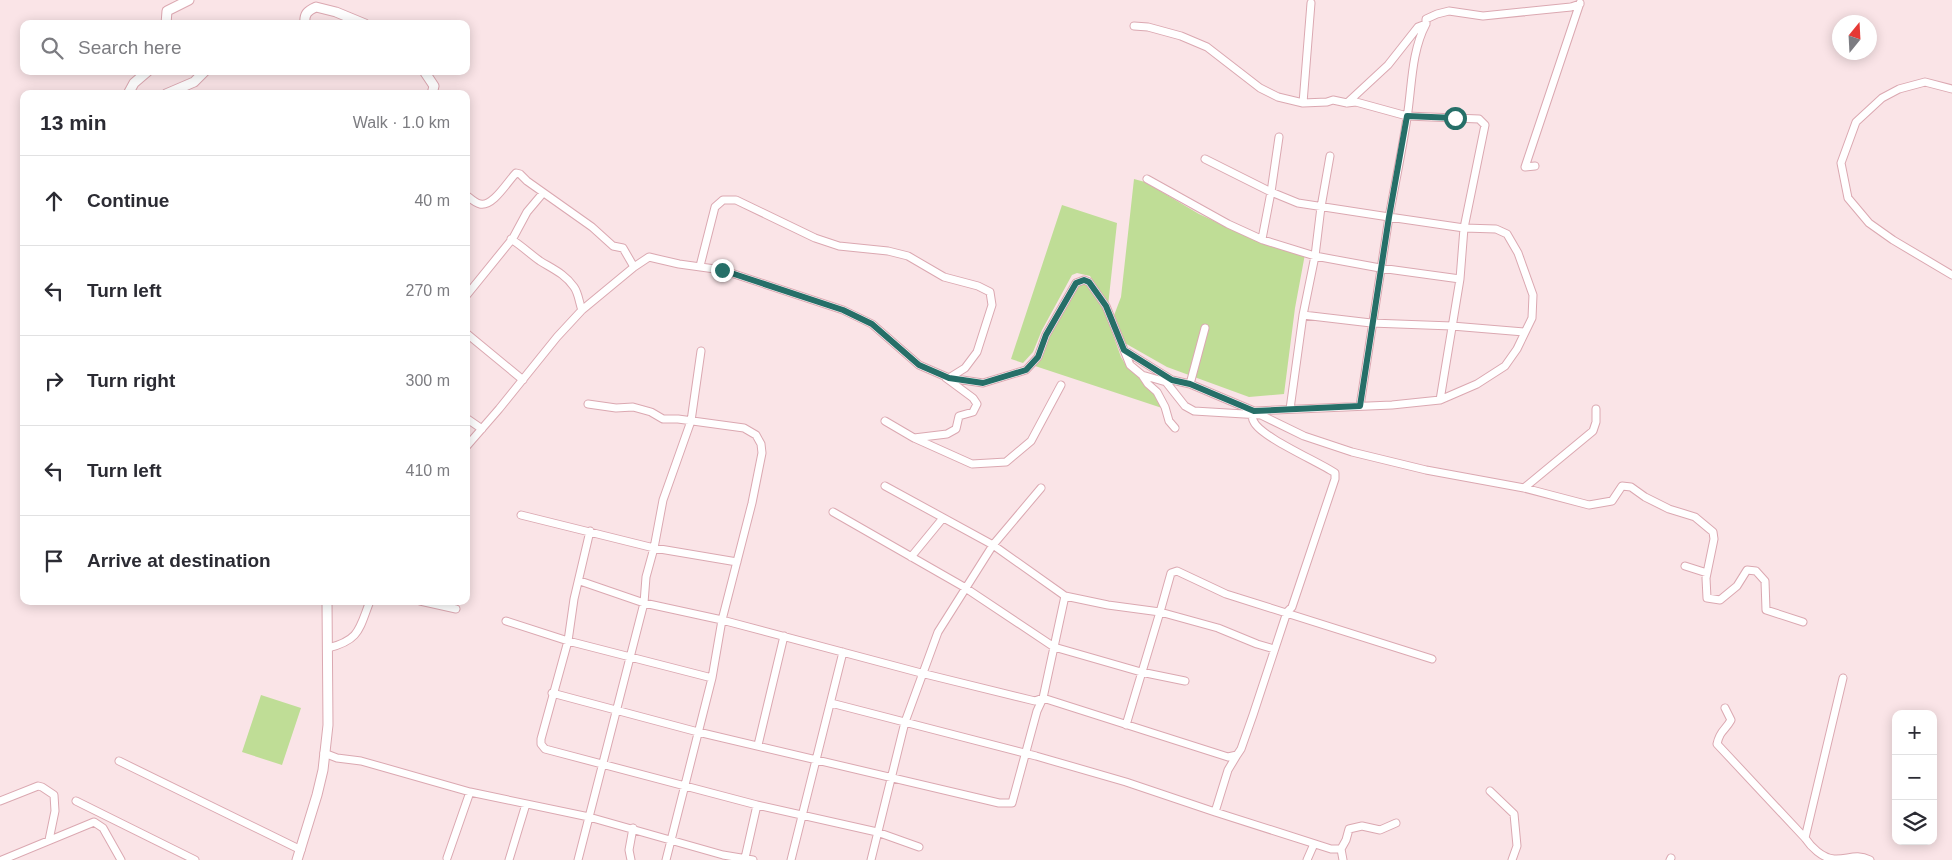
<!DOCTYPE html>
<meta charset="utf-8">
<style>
:root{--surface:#fff;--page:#f7f7f7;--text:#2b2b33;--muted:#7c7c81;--line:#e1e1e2}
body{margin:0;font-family:Helvetica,sans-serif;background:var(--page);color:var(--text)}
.controls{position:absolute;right:15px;bottom:15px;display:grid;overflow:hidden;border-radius:10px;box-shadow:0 2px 12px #0003}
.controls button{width:45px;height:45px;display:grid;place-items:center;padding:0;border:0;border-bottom:1px solid var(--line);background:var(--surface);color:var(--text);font:25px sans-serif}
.compass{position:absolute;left:1832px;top:15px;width:45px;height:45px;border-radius:50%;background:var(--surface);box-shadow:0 2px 12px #0003;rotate:18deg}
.stop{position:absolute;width:15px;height:15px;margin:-11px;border:4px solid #266f68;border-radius:50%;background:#fff}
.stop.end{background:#266f68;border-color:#fff;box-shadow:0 1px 5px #0008}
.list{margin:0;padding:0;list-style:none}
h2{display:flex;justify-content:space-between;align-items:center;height:65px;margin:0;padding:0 20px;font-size:21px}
h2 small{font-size:16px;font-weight:400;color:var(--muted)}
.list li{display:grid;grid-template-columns:32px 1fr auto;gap:15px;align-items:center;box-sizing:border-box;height:90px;padding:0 20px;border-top:1px solid var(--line)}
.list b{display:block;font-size:19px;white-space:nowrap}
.list em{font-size:16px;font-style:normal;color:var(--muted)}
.icon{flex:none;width:28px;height:28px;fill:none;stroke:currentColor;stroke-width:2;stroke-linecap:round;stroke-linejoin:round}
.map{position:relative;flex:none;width:1952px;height:860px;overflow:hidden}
.search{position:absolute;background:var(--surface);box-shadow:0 2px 12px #0003;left:20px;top:20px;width:450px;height:55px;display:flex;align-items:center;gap:12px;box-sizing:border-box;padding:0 18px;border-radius:10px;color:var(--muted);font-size:19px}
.panel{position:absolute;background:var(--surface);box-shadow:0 2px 12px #0003;left:20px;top:90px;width:450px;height:515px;border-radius:10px}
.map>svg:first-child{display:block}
.green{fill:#bfdd96}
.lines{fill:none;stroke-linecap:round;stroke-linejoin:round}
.minor-casing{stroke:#dba8b1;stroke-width:9}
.tertiary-casing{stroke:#dba8b1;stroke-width:11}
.minor{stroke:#fff;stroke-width:7}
.tertiary{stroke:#fff;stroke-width:9}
.route{stroke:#266f68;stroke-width:6}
</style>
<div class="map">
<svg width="1952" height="860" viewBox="0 0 1952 860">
<rect width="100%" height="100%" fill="#fae4e7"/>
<path class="green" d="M1134,179L1145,182L1199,214L1260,242L1305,254L1295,308L1284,394L1249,397L1167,367L1123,342L1113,318L1121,297Z
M1062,205L1117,223L1108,306L1090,276L1077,273L1072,275L1042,330L1033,352L1023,363L1011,359Z
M1084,280L1102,304L1121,357L1127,367L1142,379L1147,388L1153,392L1162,408L1029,364L1037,358L1075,282Z
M261,695L301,708L282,765L242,752Z"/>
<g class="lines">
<defs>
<path id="minor" d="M1134,26L1148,27L1181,36L1207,47L1260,88L1278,97L1303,103L1327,102L1333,100L1347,103L1356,102L1407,116L1479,119L1485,125L1464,228L1460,279L1440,400
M1952,89L1925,82L1899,89L1882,98L1856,122L1841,163L1848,198L1869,223L1893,240L1952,275
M1303,103L1311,3
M1347,103L1388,65L1418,27L1426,24V19L1437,14L1449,11L1483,16L1571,7L1580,4
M1205,159L1271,192L1298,203L1389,217C1395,184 1402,151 1407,118C1412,87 1411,52 1426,24
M1535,166L1525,167L1580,3
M1147,179L1228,224L1263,240L1315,256L1321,207L1330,156
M466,195C470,198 475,203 480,204C493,207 507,182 516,173L520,174L527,181L592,227L613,246L623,248L634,267
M511,239C522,246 530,254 540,261C553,269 565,274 574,287C579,294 579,303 582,310
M1262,239L1271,192L1279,137
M700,266L715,207L723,200H736L815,238L839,246L888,251L908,256L944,277L978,286L990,292L992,305L977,352L965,368L949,378
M466,296L513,238L527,212L543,193
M1303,315L1371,323L1452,326L1524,332
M466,333L523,380
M1124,350L1130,365L1142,375L1148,384L1157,392L1165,407L1169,421L1175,428
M1142,375L1166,382L1185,406L1194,411L1261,415L1304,436L1352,452L1426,470L1524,488L1589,505L1612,501L1622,486L1631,487L1645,497L1669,509L1695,517L1713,532L1714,539L1706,578L1707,598L1720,600L1737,586L1747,570L1756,571L1765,581L1766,610L1803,622
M1190,384L1205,328
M588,404L616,408L633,407L651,412L663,419H678L744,428L756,435L761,444L762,453L752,503L722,620L712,678L666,860
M1290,409L1303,315L1315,256L1380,268L1460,279
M466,418L482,429
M885,421L914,438L947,434L956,429L959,416L973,412L977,404L973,398L946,378
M914,438L972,464L1006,462L1031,441L1061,385
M466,447L499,409L557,337L582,310L634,267L649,257L679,264L722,270L843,310L872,324L919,365L949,378L983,383L1026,370L1038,357L1046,335L1076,283L1084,280L1089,282L1106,306L1124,350L1172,380L1190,384L1254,411
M885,486L993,545L1065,596
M1524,488L1593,431L1596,422V409
M833,512L964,587L1054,647L1141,672L1185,681
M521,515L654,548L737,562
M590,531L574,599L568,641L541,739V744L545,749L757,805L877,832L919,847
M911,557L943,518
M1685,566L1707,573
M580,581L644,603L722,620L921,673L1035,701L1043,698L1065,596L1108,605L1160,612L1171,573L1177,571L1226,594L1432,659
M420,601L456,609
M506,621L568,641L712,678
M328,648C360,640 359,629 370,601
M552,693L698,732L999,803H1012L1037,711L1043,698L1228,757L1237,755L1241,749L1253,715L1287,612L1292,607L1335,479V473C1319,462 1261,437 1254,422C1252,419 1252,415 1254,411L1392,405L1440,400L1477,384L1505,366L1517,349L1532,318L1533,295L1518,253L1507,234L1496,229L1464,228L1389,217L1360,406
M831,703L1036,756L1126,782L1215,812L1228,770L1237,755
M1725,708L1731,720C1725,731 1720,730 1717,744L1805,838C1811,847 1822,858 1834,859C1848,860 1855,853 1870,860
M1126,725L1160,612L1218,628L1257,644L1274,649
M758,745L784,636
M324,753L337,758L361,761L470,792L589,817L723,855L753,860
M119,761L301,850
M1490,791L1514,814L1517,846L1512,860
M0,801L38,786L42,787L54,795L55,811L49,840
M76,801L195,860
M1215,812L1331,849H1341L1346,840L1349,829L1362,826L1380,830L1396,823
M1805,838L1843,678
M1341,849L1343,860
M447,858L470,792
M745,858L757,805
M2,860L94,822L103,828L121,860
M509,860L526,804
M578,860L644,603L646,577L654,548L663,500L691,421L701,351
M631,860L629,850L633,828
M791,860L843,652
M871,860L905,722L938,632L993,545L1041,488
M1307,860L1314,844
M1670,860L1671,858"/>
<path id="tertiary" d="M166,24L167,11L189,0
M305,24C304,14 307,11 316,7L336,12L365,24
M424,71L434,86L432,94
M128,94L134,83L148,71
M166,94L194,82L205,71
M297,860L317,795L323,770L328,725L327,601"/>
</defs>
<use href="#minor" class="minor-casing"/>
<use href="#tertiary" class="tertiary-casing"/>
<use href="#minor" class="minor"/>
<use href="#tertiary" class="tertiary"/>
</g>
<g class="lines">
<path class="route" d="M722,270L843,310L872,324L919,365L949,378L983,383L1026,370L1038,357L1046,335L1076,283L1084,280L1089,282L1106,306L1124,350L1172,380L1190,384L1254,411L1360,406L1389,217L1407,116L1455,118"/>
</g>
</svg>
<div class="controls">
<button>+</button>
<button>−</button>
<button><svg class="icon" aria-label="layers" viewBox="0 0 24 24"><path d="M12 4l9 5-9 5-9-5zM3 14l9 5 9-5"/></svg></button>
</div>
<svg class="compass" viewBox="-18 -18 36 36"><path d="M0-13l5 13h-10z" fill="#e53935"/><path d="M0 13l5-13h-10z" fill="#7c7c81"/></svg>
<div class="stop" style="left:1455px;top:118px"></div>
<div class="stop end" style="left:722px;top:270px"></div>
<div class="search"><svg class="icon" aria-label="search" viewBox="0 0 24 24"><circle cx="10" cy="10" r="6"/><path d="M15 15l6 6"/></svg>Search here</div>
<section class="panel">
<h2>13 min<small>Walk · 1.0 km</small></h2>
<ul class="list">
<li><svg class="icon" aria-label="ahead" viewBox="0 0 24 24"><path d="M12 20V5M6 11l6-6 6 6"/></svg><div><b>Continue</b></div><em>40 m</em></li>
<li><svg class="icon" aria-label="left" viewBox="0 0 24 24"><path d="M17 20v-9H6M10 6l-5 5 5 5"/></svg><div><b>Turn left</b></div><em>270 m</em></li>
<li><svg class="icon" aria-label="right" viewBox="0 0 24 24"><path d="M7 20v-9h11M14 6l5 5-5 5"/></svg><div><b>Turn right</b></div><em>300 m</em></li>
<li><svg class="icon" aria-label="left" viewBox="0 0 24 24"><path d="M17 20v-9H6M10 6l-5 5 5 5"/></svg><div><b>Turn left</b></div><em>410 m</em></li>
<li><svg class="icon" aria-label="arrive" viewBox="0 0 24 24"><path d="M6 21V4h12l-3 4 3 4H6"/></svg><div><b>Arrive at destination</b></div></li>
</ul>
</section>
</div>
